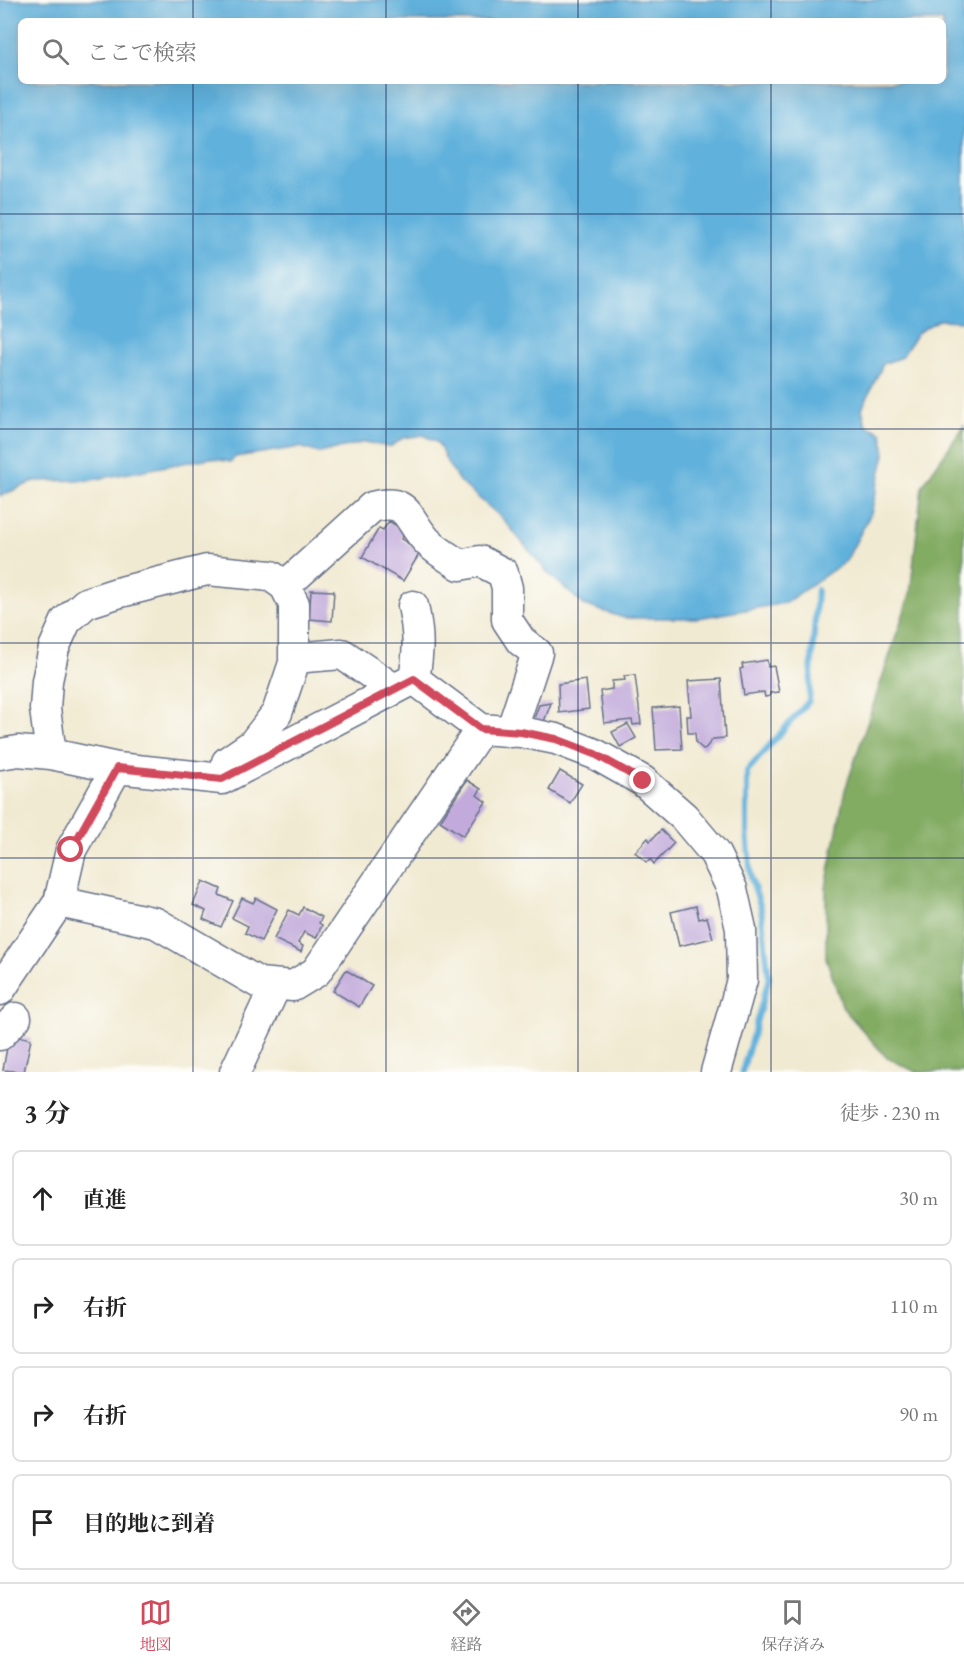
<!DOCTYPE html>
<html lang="ja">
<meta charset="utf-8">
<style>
:root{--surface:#fff;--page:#f6f6f6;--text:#222;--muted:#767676;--line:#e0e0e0;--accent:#d1495b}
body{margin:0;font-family:"EB Garamond","Noto Serif JP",serif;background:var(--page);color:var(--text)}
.stop{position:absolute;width:18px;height:18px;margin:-14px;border:4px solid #d1495b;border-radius:50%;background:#fff}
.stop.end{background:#d1495b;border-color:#fff;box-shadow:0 2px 6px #0008}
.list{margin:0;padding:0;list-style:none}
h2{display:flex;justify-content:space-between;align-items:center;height:78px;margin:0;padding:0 24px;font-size:26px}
h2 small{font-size:20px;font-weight:400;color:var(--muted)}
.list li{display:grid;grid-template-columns:39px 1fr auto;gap:18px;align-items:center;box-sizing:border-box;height:96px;margin:0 12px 12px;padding:0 12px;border:2px solid var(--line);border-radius:9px}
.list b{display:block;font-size:22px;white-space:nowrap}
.list em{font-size:20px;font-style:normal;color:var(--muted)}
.icon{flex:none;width:33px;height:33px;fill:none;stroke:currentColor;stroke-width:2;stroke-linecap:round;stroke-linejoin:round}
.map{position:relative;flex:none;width:964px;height:1072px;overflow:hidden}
.search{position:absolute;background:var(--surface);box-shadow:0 6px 24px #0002;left:18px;right:18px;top:18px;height:66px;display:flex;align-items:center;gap:15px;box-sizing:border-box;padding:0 21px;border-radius:9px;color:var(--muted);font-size:22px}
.sheet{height:510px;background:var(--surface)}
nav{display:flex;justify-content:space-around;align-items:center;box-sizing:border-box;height:84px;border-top:2px solid var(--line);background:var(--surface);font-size:16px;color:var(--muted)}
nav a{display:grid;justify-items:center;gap:3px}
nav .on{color:var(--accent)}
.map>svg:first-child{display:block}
.forest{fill:#83ac64;stroke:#4f6e61;stroke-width:1.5}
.water{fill:#61b1dc;stroke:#3e709d;stroke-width:1.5;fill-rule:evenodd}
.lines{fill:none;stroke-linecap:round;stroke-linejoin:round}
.stream{stroke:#61b1dc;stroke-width:6}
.building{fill:#c2abdc}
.minor-casing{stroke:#667087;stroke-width:33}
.minor{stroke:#fff;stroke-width:30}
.route{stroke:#d1495b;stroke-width:8}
.grid{fill:none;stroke:#1b2f5e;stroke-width:1.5;stroke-opacity:0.55}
</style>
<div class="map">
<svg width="964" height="1072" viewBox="0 0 964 1072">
<rect width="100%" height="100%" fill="#fdfcf7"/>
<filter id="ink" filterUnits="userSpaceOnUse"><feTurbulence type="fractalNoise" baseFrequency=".0167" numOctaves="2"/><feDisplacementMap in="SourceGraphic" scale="12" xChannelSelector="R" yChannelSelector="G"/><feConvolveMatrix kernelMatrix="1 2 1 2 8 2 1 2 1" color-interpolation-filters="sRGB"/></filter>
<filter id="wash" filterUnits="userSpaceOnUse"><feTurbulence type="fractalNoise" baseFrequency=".008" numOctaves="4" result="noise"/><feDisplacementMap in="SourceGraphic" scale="24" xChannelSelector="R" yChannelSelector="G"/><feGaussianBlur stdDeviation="1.35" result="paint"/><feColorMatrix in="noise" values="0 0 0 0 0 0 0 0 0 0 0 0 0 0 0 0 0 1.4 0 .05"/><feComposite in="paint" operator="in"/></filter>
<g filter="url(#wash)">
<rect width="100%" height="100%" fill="#f1ead2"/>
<path class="forest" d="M964,426V1072H916L887,1058L843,1008L826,958V887L845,790L910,594L922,486Z"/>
<path class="water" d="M0,0H964V321L938,320L917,333L902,357L883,364L862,409L866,425L882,433L885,454L871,513L846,561L785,603L698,618H624L584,605L548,573L502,518L459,481L448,464L438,443L424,435L403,438L390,447L365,442L319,453L300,447L235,457L230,462L210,458L91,480L35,481L0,496ZM21,21H943V81H21Z"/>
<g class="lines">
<path class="stream" d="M742,1072L769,978L761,908L751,878L747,832V771L809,701L817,590"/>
</g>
<g id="blocks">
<path class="building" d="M389,521L405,531L401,539L421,551L403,581L362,557L379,528L383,530Z
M311,590L334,591L332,621L309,619Z
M767,660L768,667L774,666L779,692L770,693V696L765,697L764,692L744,695L740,669L743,668L742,664Z
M635,675L641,724L633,725L632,720L604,723L600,691L612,689V681L625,680L624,676Z
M721,679L725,738L713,739L704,750L696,743L695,733H688L687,716H691L688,681Z
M586,680L589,709L559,713L558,684Z
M551,703L543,724L533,721L539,705Z
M679,706L682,749L656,750L653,708Z
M628,724L636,738L620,747L612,732Z
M560,771L582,784L570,803L549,790Z
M467,780L481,789L477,795L486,802L463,836L440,821Z
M661,830L674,843L654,864L651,860L646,862L635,852L648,838L650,841Z
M203,881L221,889L219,895L233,901L221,927L203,919L206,911L193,905Z
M242,898L253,903L256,898L277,909L261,941L245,933L248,926L232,918Z
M696,906L699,919L707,917L713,938L679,946L671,912Z
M303,907L322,917L319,923L322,925L316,938L304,932L298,943L303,946L301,952L274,939L289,910L299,915Z
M346,970L372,986L359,1007L333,991Z
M14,1035L31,1039L24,1072L3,1070L8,1042Z"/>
</g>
</g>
<g filter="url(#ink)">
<use href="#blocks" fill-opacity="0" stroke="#667087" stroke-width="1.5"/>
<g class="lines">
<defs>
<path id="minor" d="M285,586L372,507C409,497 406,518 426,540C435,550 449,558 460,565L480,561L503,573L507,588V620L521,641L537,653L511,732
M413,606C419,633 419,651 414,679
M294,658L342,654L394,689
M0,754L18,751L51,754L117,768L222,779L414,679L481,729L521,732L556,739L595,754L643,781L684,817L715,854L732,889L741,929L742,980L716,1072
M51,754L45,709L47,681L54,648L66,621L86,603L117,593L207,570L271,576L285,586L294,604V663L277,713L253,744L227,762
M59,902L156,923L259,983L293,986L316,972L481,729
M0,990L59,902L71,850L117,768
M0,1035L16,1018
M235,1072L276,985"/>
</defs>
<use href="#minor" class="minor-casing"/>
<use href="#minor" class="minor"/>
</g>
</g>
<g class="lines" filter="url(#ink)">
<path class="route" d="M71,850L117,768L222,779L414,679L481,729L521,732L556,739L595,754L643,781"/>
</g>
<path class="grid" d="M193,0V21M386,0V21M578,0V21M771,0V21M193,81V1072M386,81V1072M578,81V1072M771,81V1072M0,214H964M0,429H964M0,643H964M0,858H964"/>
</svg>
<div class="stop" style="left:71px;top:850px"></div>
<div class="stop end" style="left:643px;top:781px"></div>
<div class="search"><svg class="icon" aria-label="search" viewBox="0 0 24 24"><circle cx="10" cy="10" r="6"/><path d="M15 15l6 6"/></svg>ここで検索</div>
</div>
<section class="sheet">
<h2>3 分<small>徒歩 · 230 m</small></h2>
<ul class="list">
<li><svg class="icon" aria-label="ahead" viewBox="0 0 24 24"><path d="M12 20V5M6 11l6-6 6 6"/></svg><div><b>直進</b></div><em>30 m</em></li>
<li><svg class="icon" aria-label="right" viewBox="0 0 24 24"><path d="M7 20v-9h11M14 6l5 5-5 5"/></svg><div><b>右折</b></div><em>110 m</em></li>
<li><svg class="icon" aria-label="right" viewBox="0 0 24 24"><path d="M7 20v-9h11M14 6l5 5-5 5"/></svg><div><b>右折</b></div><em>90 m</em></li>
<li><svg class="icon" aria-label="arrive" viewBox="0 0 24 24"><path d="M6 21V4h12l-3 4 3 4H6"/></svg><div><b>目的地に到着</b></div></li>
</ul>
</section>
<nav>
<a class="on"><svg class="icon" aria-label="map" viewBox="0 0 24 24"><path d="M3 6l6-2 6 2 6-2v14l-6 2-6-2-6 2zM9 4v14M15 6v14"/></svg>地図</a>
<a><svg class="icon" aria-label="directions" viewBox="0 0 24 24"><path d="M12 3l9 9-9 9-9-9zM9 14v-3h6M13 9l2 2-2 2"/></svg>経路</a>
<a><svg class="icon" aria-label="saved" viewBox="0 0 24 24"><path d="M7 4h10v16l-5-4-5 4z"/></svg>保存済み</a>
</nav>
